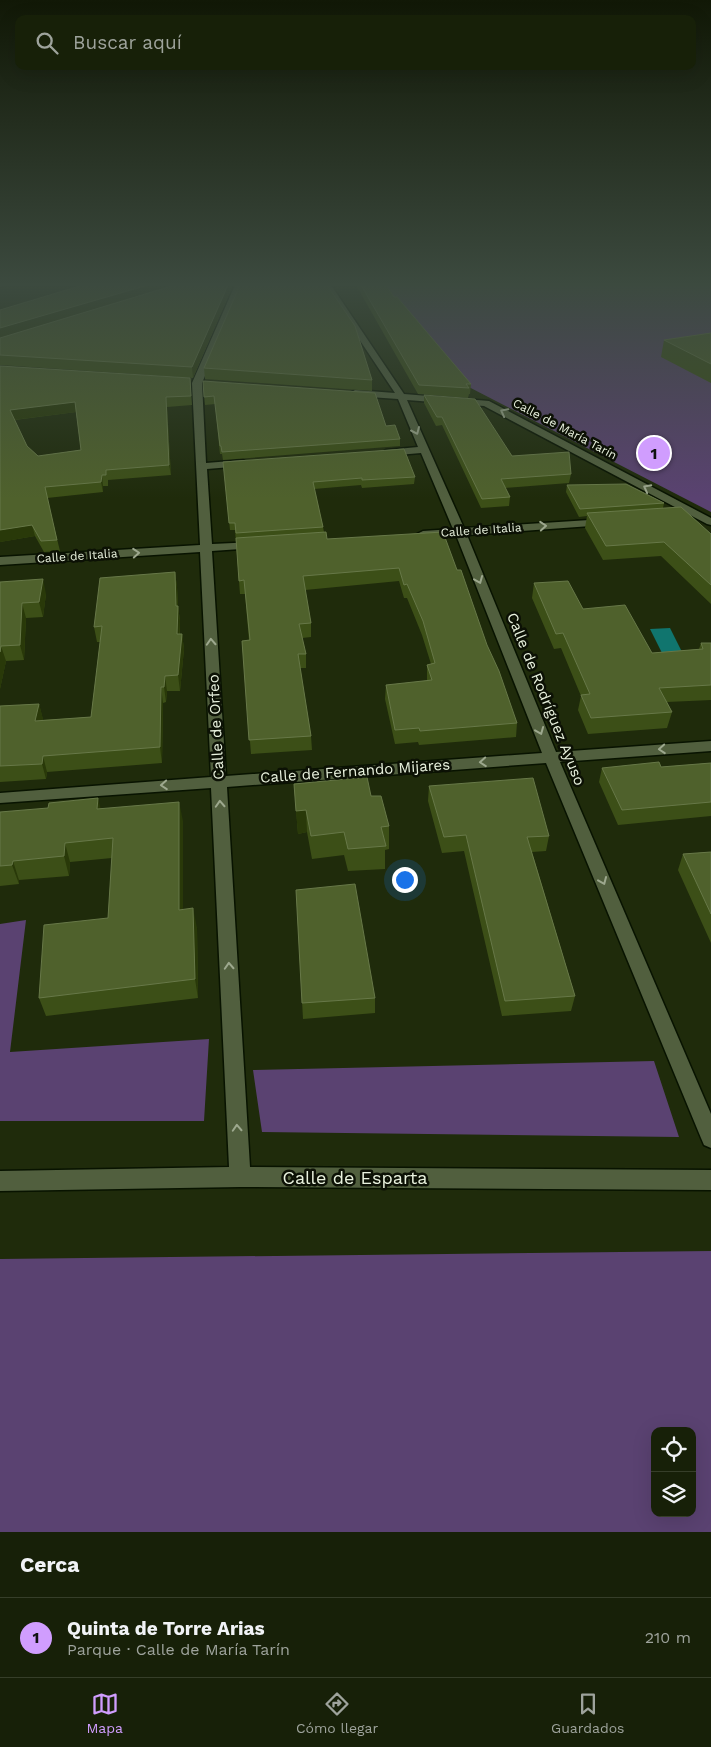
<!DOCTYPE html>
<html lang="es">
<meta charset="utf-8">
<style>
:root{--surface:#172008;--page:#242d16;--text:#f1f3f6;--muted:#9ea39c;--line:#363e29;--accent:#d09dfe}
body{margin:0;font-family:"Work Sans",sans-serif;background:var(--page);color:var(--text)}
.controls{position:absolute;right:15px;bottom:15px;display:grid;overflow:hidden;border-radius:10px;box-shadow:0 5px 20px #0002}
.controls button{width:45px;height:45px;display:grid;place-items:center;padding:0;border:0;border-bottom:1px solid var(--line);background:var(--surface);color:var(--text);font:25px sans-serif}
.you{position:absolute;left:404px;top:879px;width:18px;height:18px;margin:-12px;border:4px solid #fff;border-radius:50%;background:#1a73e8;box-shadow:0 0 0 8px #1a73e833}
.badge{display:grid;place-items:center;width:32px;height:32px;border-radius:50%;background:var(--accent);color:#111;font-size:16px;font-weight:700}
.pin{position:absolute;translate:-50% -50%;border:2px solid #fff;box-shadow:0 1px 5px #0006}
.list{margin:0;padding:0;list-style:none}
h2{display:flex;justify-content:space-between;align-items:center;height:65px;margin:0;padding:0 20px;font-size:21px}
h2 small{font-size:16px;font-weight:400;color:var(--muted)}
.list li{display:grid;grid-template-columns:32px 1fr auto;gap:15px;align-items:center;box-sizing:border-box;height:80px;padding:0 20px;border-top:1px solid var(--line)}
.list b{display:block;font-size:19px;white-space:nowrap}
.list p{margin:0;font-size:16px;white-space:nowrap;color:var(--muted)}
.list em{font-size:16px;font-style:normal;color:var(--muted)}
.icon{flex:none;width:28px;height:28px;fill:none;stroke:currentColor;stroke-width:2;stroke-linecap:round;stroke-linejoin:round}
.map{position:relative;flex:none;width:711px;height:1532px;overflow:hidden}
.search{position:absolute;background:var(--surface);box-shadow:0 5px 20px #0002;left:15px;right:15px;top:15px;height:55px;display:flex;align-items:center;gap:12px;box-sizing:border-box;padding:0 18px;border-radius:10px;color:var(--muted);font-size:19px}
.sheet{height:145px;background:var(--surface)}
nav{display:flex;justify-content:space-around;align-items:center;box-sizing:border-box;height:70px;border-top:1px solid var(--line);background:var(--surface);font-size:14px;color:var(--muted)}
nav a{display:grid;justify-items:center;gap:2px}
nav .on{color:var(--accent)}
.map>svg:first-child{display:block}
.green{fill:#5a4271;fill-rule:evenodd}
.water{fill:#10756e}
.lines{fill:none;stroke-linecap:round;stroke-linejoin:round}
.minor-casing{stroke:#081300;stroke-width:3}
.minor{fill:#515f3e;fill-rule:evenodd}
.wall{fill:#3c4f17;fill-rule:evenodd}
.shaded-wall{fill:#293909}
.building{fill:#4f612c;stroke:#677848;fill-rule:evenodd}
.oneway{stroke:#9da88e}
.labels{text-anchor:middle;stroke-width:5;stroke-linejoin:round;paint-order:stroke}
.far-street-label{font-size:12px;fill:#e9f2de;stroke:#0c1105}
.street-label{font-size:15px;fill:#e9f2de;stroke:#0c1105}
.near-street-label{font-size:18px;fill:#e9f2de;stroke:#0c1105}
</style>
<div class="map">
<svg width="711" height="1532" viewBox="0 0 711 1532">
<rect width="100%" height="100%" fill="#1f2b0b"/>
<path class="green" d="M384,285H711V512L463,384Z
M26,920L10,1052L209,1039L204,1121H0V924Z
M654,1061L679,1137L262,1132L253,1070Z
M711,1251V1532H0V1259ZM655,1431H692V1513H655Z"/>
<path class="water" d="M670,628L683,654L663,655L650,629Z"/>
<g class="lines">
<defs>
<path id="minor" d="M0,285H5L0,287Z
M235,285H243L202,383L206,463L243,460L248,463L243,466L207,469L212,544L255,542L261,545L255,548L212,551L226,776L542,753L456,535L423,537L417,534L423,531L453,529L421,453L386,456L381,453L386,450L418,447L398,399L355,396L350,393L355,390L395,393L323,285H331L404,394L489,401L711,518V525L707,524L484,406L407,400L464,528L605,519L611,522L605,525L467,535L556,752L711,741V751L560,762L711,1114V1148L704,1145L701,1138L546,763L227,787L250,1167L711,1170V1190L240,1187L0,1191V1171L229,1167L211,788L0,803V793L211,777L200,552L0,565V557L200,545L192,383Z"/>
</defs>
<use href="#minor" class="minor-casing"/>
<use href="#minor" class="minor"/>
</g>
<path class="wall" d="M233,285L193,378L0,365V310Z
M356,285H386L394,297L471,384L470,394H469L468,398L418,394Z
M711,333V383L661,357L664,340Z
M0,366L190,378L192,405L167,407L171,475L108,480V486H103V492L47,498L60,551L44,552L35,536L0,542ZM76,412L81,450L38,456L27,446L15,420Z
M204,368L372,380V391L205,379Z
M203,381L386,426L400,439V446L223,460L222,454H220L215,404L205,405Z
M424,395L512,456L571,474L569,483L505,488L510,497L509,506L481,508L442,425L436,426L424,403Z
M223,462L415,477L414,484L362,488L361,485L314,489L323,527L324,532L327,539L457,570L517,723L516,737L419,745L418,742L395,744L385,699L386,685L427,681V665L431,664L422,635L407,598H404L399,581L305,590L311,623V637L302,638L306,654V668H300L311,736L312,750L251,754L242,641L249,640L245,594H240L235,530H230Z
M567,485L664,503L663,508L711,534V604L661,556L603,560L585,528L587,516L579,517L566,492Z
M175,572L177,587L178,606L180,621V634H182L184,649L180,691H167L166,702L163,703L162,763L47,772L46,779L0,782V706L39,704L43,720L91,717L100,642H97L94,627Z
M0,582L46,594L43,617L26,618L24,660L6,661L0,689Z
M534,583L583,609L652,653L699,649L701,643H711V700L667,702L672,712L667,728L588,734L578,710L581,696L561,648L554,649L532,598Z
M711,763V816L618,825L599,782L602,768L661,767Z
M294,784L371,796L389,826V849L385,850V869L348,871L344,855L312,859L307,832L298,834Z
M429,786L549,836L546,851L532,852L575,996L571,1011L502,1016L464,851L442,853L428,801Z
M101,808L183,821V910L197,928L198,998L46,1016L39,998L108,918L112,858L70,862L69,876L19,880V884L0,886V812Z
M711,852V943L678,870L683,854Z
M296,890L375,998V1013L303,1019Z"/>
<path class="shaded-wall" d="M148,285H183L0,339V328Z
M228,285H233L193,378L192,367Z
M166,397L167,407L171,475L169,465Z
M75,402L76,412L13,420L10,410Z
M102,475L103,486V492L101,482Z
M32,525L35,536L0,542V530Z
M175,572L177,587L178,608V606L180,621L179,649L177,634Z
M43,579L46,594L43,617L39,602Z
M22,603L26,618L24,660L20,645Z
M182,634L184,649L180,691L178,675Z
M1,646L6,661L0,689V652Z
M165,676L167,691L166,702L164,687Z
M161,687L163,703L162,763L160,747Z
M39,704L43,719L40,737L35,721Z
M43,756L47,772L46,779L42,764Z
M98,798L103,818L97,809Z
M179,802L183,821V929L179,910Z
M306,810L307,832L298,834L296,811Z
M65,843L70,862L69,876L64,856Z
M13,861L19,880V884L12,865Z
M193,908L197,928L198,998L195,979Z"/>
<path class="building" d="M83,285H148L0,328V310Z
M175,285H228L192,367L0,355V338Z
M240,285H327L355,326L372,380L204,368Z
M361,285H386L394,297H397L471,384H466L469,388L419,385Z
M711,333V364L664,340Z
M0,366L190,378L191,396L166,397L169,465L106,470V475H102L101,482L45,487L57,540L41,541L32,525L0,530ZM75,402L81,450L38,456L27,446L10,410Z
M203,381L375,393L386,426L395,425L400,439L222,452L221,446H220L214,396L204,397Z
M424,395L475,399L512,456L569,452L571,474L501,479L510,497L482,499L442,417H437Z
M404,449L415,477L362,480V478L313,482L323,527L236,533L235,523H229L223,462Z
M626,484L664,503L580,509L567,485Z
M681,507L711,534V585L664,542L606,546L587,513Z
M326,532L327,539L443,532L457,570H461L487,645L499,671L517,723L420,731L419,728L395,730L386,685L432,680L427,665L435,663L423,621L407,584L404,585L399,568L303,576L311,623L299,624L306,654H298L311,736L249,740L242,641L250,640L244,580L239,581L236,538Z
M175,572L176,606H178L177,634H182L178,675L165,676L164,687H161L160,747L43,756L42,764L0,766V706L39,704L35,721L91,717L102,626L94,627L100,578Z
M43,579L39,602L22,603L20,645L1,646L0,652V582Z
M568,581L583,609L625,605L652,653L703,649L701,643H711V685L659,688L672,712L591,718L581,695L590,694L563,633L556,634L534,583Z
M659,762L661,767L711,763V802L622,810L602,768Z
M367,777L371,796H381L389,826L381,827L386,846L348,849L344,832L311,836L306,810L296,811L294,784Z
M533,778L549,836L527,837L575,996L505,1001L466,835L444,837L429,786Z
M98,798L97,809L179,802V910L193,908L195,979L39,998L44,925L108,918L113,838L65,843L64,856L13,861L12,865L0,866V812L48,808L49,803Z
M711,852V914L683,854Z
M355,884L375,998L302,1003L296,890Z"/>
<defs><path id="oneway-chevron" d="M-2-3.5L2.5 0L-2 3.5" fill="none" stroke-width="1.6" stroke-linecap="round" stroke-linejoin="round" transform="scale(1.25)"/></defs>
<g class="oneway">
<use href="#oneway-chevron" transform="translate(504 412) rotate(-152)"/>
<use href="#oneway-chevron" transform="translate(416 431) rotate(66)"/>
<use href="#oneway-chevron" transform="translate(647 488) rotate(-152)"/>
<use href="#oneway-chevron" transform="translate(543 526) rotate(-4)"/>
<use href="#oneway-chevron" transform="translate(136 553) rotate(-4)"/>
<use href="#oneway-chevron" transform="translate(479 580) rotate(68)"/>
<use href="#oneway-chevron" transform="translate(211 642) rotate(-93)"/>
<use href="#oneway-chevron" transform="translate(540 731) rotate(68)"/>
<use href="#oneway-chevron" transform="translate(662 749) rotate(176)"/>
<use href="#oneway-chevron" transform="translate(483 762) rotate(176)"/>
<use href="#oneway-chevron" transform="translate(164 785) rotate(176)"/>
<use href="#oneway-chevron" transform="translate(220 804) rotate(-93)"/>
<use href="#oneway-chevron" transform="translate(603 881) rotate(67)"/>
<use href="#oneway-chevron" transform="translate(229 966) rotate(-93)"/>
<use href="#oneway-chevron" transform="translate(237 1128) rotate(-93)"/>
</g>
<linearGradient id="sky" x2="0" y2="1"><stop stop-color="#111806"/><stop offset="0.57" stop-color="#3c4a3f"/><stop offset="1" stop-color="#3c4a3f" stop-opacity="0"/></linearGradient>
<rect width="711" height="499" fill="url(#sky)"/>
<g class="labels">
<g class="far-street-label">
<text transform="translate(565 429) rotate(28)" y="4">Calle de María Tarín</text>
<text transform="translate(481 530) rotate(-4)" y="4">Calle de Italia</text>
<text transform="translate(77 556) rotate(-4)" y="4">Calle de Italia</text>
</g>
<g class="street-label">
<text transform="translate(546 699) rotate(68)" y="5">Calle de Rodríguez Ayuso</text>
<text transform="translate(216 727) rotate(-93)" y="5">Calle de Orfeo</text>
<text transform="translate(355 771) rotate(-4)" y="5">Calle de Fernando Mijares</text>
</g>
<g class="near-street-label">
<text x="355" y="1184">Calle de Esparta</text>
</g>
</g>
</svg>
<div class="controls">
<button><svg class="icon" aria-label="locate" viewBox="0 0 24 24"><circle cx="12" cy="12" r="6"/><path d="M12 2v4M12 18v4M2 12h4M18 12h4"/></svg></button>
<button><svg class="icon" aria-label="layers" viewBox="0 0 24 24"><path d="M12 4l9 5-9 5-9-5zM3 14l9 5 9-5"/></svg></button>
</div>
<div class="you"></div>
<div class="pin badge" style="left:654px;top:453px">1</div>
<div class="search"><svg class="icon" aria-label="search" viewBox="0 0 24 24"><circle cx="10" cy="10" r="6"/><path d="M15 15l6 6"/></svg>Buscar aquí</div>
</div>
<section class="sheet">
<h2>Cerca<small></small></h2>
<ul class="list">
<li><span class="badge">1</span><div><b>Quinta de Torre Arias</b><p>Parque · Calle de María Tarín</p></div><em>210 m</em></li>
</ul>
</section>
<nav>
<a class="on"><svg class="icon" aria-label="map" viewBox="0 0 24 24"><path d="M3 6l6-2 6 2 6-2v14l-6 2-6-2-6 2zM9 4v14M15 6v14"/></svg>Mapa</a>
<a><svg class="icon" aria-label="directions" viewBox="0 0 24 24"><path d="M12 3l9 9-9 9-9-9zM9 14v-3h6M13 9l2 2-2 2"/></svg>Cómo llegar</a>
<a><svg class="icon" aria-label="saved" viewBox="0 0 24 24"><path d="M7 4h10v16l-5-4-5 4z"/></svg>Guardados</a>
</nav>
